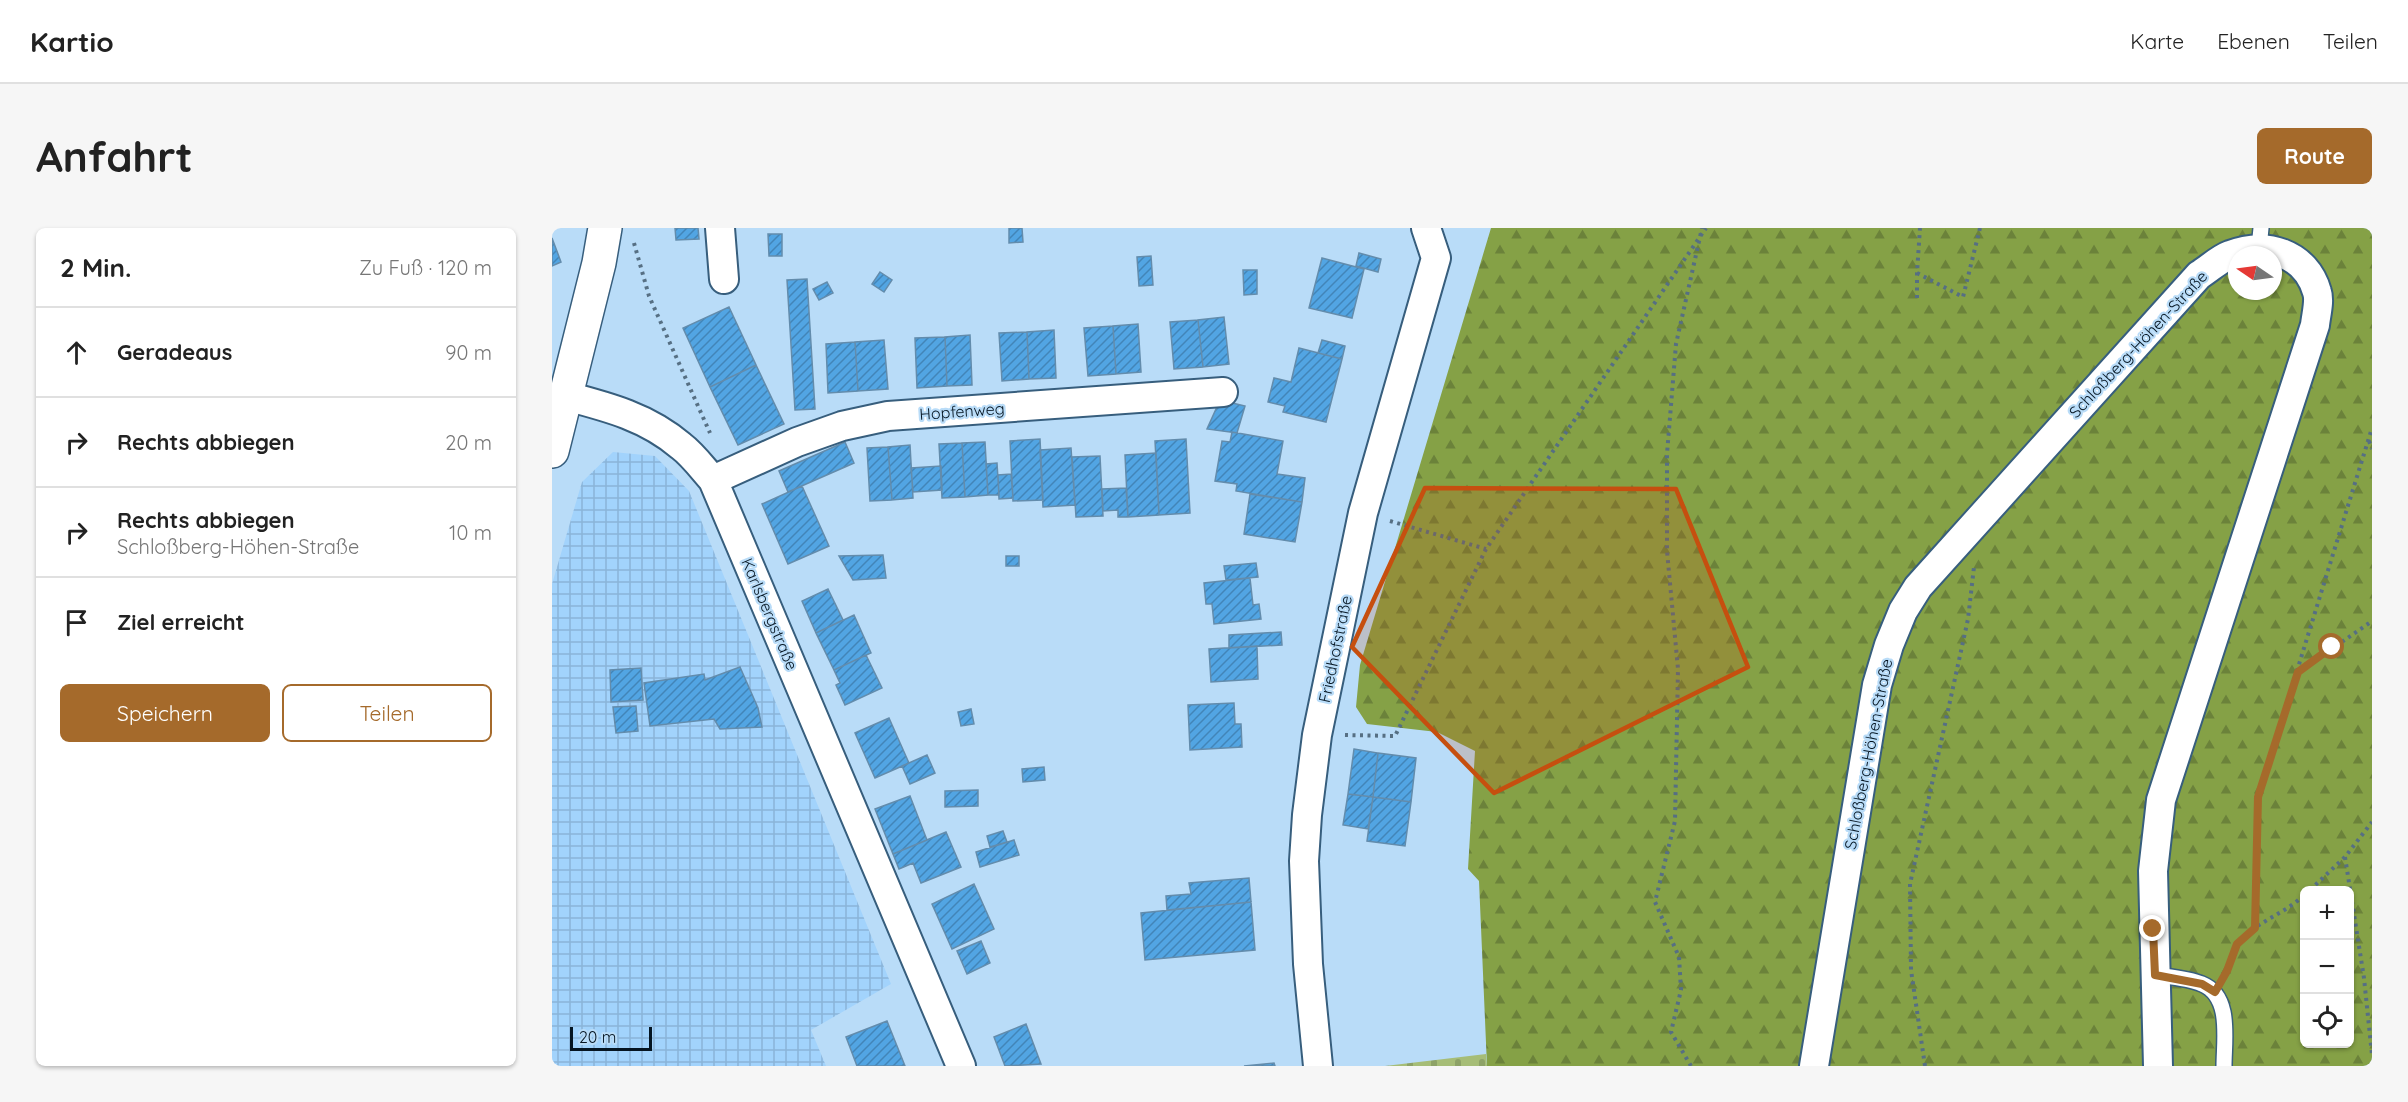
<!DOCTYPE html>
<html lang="de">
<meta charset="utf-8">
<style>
:root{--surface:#fff;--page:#f6f6f6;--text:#222;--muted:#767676;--line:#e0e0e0;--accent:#a56a2b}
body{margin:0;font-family:Quicksand,sans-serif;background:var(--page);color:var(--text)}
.controls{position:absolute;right:18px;bottom:18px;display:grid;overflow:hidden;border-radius:9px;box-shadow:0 2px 4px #0004}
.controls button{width:54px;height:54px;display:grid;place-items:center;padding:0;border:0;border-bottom:2px solid var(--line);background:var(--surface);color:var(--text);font:30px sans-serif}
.compass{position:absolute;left:1676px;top:18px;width:54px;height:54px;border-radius:50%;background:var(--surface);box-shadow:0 2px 4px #0004;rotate:283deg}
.scale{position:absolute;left:18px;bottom:15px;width:82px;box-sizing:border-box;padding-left:6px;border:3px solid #051522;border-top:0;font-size:16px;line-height:21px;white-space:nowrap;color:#051522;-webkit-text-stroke:4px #b9dcf8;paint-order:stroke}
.stop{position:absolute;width:18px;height:18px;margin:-14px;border:4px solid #a56a2b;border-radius:50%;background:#fff}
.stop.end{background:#a56a2b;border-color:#fff;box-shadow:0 2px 6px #0008}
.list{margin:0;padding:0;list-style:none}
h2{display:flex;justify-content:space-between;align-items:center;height:78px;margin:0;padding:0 24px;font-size:26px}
h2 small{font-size:20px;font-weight:400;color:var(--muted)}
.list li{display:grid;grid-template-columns:39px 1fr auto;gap:18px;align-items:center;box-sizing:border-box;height:90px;padding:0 24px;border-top:2px solid var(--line)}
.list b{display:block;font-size:22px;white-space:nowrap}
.list p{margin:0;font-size:20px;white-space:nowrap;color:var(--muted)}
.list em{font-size:20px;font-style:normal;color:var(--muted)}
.actions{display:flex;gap:12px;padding:18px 24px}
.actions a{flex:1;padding:14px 0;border:2px solid var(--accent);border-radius:9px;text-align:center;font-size:21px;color:var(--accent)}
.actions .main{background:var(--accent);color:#fff}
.icon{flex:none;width:33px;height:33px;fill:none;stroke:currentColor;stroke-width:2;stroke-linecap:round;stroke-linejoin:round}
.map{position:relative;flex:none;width:1820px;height:838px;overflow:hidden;border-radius:9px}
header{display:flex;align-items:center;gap:36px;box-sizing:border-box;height:84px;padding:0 30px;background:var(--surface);border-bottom:2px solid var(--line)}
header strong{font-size:28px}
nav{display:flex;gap:33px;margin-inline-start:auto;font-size:21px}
.intro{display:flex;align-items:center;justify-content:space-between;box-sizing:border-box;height:144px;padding:0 36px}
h1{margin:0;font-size:42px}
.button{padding:15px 27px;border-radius:9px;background:var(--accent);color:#fff;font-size:21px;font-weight:700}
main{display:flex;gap:36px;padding:0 36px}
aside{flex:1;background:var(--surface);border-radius:9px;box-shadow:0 2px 4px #0004}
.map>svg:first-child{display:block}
.industrial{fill:url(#industrial-grid)}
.forest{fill:url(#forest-firs);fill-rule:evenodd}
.cemetery{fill:url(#cemetery-stones)}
.building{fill:url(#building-hatch);stroke:#638cac;stroke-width:1.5}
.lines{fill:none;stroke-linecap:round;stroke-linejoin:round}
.service-casing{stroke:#375e7d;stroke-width:18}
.minor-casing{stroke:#375e7d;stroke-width:32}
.secondary-casing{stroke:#375e7d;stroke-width:36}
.path{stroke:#566f83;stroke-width:4;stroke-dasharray:3 4.5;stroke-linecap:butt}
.service{stroke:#fff;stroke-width:15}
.minor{stroke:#fff;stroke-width:28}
.secondary{stroke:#fff;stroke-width:33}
.route{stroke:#a56a2b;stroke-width:8}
.marked{fill:#c64f0f;fill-opacity:0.2;stroke:#c64f0f;stroke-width:4.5;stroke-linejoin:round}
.labels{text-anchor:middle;stroke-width:4.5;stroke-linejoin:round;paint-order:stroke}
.street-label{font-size:16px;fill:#051522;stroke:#b9dcf8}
</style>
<header>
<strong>Kartio</strong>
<nav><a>Karte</a><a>Ebenen</a><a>Teilen</a></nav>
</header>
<div class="intro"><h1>Anfahrt</h1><a class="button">Route</a></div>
<main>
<aside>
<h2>2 Min.<small>Zu Fuß · 120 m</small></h2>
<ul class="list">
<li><svg class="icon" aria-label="ahead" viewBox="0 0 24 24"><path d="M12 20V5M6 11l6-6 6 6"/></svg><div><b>Geradeaus</b></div><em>90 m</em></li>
<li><svg class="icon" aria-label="right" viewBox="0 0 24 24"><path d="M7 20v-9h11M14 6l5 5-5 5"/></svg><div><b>Rechts abbiegen</b></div><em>20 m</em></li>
<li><svg class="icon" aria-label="right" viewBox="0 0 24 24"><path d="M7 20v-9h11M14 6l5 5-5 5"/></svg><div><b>Rechts abbiegen</b><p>Schloßberg-Höhen-Straße</p></div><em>10 m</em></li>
<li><svg class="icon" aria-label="arrive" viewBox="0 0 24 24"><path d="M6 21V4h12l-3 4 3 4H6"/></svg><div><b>Ziel erreicht</b></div></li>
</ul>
<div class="actions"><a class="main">Speichern</a><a>Teilen</a></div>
</aside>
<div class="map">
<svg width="1820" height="838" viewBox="0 0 1820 838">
<defs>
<pattern id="industrial-grid" width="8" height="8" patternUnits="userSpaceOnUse" patternTransform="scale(1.5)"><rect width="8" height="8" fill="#a2d3fc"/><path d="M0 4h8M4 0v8" fill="none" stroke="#8ab4d8"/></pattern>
<pattern id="forest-firs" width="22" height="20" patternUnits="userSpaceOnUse" patternTransform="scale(1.5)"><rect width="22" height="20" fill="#85a146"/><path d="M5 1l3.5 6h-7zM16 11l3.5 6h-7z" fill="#6b823a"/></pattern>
<pattern id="cemetery-stones" width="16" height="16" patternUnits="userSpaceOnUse" patternTransform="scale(1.5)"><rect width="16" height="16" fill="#a6bd77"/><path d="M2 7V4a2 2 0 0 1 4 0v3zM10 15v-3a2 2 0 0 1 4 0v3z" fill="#8da267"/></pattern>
<pattern id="building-hatch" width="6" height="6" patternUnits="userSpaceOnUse" patternTransform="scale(1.5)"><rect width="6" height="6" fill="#52a5e3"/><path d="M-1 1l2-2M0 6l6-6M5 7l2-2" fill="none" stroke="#4285b8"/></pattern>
</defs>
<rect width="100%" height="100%" fill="#b9dcf8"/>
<path class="industrial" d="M61,224L103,228L137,263L339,756L259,802L274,838H0V356L30,254Z"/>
<path class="forest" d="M939,0H1820V838H935L927,653L916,641L923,523L885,504L815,496L804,479L808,437ZM1685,27H1721V63H1685ZM1752,662H1798V816H1752Z"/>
<path class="cemetery" d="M934,826L935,838H833Z"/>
<path class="building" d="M123,0H146L147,11L124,12Z
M457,0H470L471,14L457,15Z
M216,6H230V28H217Z
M0,10L9,34L0,38Z
M807,25L829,31L826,44L804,38Z
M599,28L601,57L587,58L585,29Z
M770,30L812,41L800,90L757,80Z
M691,42H705V66L692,67Z
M328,44L340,52L332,64L320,56Z
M255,51L263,181L243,182L235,52Z
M275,54L281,65L267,72L261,61Z
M177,79L204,137L158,159L131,100Z
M672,89L677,136L651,139L646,92Z
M646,92L651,139L622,141L618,94Z
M586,96L589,144L564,146L561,98Z
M561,98L564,146L536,148L532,100Z
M502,102L504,150L477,151L475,104Z
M475,104L477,151L450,153L447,105Z
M418,107L420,157L395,158L393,109Z
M393,109L395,158L365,160L363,110Z
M332,112L336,161L306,163L303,114Z
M770,112L793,118L790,131L766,125Z
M303,114L306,163L276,165L274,116Z
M747,120L790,131L774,194L731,184L733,178L716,174L722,150L739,154Z
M204,137L232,196L186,217L158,159Z
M668,172L693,178L685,205L655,201Z
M680,204L731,213L725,246L753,250L750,274L684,263L685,256L663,253L670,213L678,214Z
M488,211L491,272L461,273L458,213Z
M634,211L638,285L607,287L603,213Z
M293,214L302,235L236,264L227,243Z
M433,214L436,267L413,269L410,215Z
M410,215L413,269L390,270L387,216Z
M358,217L361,270L340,272L336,219Z
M336,219L340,272L318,273L315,220Z
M519,220L523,277L491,279L488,222Z
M604,225L607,287L576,289L573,227Z
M548,228L551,288L524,289L520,229Z
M445,235L447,267H436L434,236Z
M389,238L390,262L361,264L359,240Z
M459,246L461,270L447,271L446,247Z
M250,258L277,318L236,336L210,276Z
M574,260L576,289H566V282L551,283L550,261Z
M698,266L750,274L743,314L692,306Z
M331,327L334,350L301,352L287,328Z
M454,328H467V338H454Z
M704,335L706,349L674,352L672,338Z
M698,350L701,377L707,376L709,391L662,396L660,376H654L652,355Z
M276,361L291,392L264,405L250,373Z
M302,387L319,425L282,442L264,405Z
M729,404L730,417L677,420V407Z
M705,418L706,451L659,454L657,421Z
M314,427L330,460L293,477L284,457L288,455L282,442Z
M188,439L206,480L210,499L168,501L162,491L98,498L92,455L152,446L153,452Z
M89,440L91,472L59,474L58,442Z
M682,475L683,496H689L690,519L638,522L636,477Z
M84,478L86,503L64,505L61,479Z
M419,481L422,496L409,498L406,484Z
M337,490L357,535L323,550L303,505Z
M802,521L826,525L821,569L796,566Z
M826,525L864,530L859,574L821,569Z
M375,527L383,545L358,556L350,538Z
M492,539L493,552L471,554L470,541Z
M426,562V578L393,579V563Z
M796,566L821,569L816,601L791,597Z
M358,568L375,612L341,626L323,581Z
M821,569L859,574L853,618L815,613Z
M451,603L455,614L438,619L435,608Z
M394,604L409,639L369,655L361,635L347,641L341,626Z
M462,612L467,627L428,639L424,624Z
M697,650L699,674L615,682L614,668L639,666L637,655Z
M422,656L442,701L400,721L380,676Z
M699,674L703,722L593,732L589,685Z
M429,713L438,735L415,746L405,723Z
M335,793L353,838H305L294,809Z
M474,796L489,836L453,838L442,809Z
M722,835L723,838H692Z"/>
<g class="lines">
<defs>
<path id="service" d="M1707,20L1709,0
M1603,747C1618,749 1636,750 1650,756C1680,768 1672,812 1672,838"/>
<path id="minor" d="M168,0L172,51
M14,168C56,179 95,189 129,218C141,227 151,241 161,252L409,838
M161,252L245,214L290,198L336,188L671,164
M766,838L756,736L752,633L755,587L765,507L811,285L884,30L874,0
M1262,838L1325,457L1337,417L1351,383L1366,359L1647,47C1657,41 1667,31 1678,27C1714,13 1754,25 1765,64C1768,73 1764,87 1763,97L1609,572L1601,643L1606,838"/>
<path id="secondary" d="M0,223L47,35L53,0"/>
</defs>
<use href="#service" class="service-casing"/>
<use href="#minor" class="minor-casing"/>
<use href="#secondary" class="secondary-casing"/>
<path class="path" d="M82,15L97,68L158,205
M1365,45L1411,69L1428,0
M1365,70V45L1368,0
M1817,213L1820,221
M838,293L934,321
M1747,444L1820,393
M793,507L843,508L934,321L1154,0
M1793,629L1812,750L1820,827
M1758,662L1793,629L1820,594
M1703,700L1706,569L1820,200
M1673,746C1678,737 1679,723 1686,715C1703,694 1733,686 1752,667
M1139,838L1119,804L1129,762L1127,729L1103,674L1123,593L1126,441L1115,323V226L1124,116L1150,0
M1373,838L1359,742L1358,656L1416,391L1422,339"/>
<use href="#service" class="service"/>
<use href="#minor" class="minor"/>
<use href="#secondary" class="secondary"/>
</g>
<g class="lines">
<path class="route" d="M1601,701L1603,747L1650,756L1663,764L1675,743L1685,716L1703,700L1706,569L1746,444L1780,419"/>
</g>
<path class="marked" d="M873,260L1124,261L1196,439L942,565L800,419Z"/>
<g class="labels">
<g class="street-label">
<text transform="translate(1586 116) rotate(-47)" y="6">Schloßberg-Höhen-Straße</text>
<text transform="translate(410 183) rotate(-4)" y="6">Hopfenweg</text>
<text transform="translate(218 386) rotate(67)" y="6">Karlsbergstraße</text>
<text transform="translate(783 421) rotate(-78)" y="6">Friedhofstraße</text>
<text transform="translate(1316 526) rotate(-79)" y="6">Schloßberg-Höhen-Straße</text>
</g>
</g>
</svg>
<div class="controls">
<button>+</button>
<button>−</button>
<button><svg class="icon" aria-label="locate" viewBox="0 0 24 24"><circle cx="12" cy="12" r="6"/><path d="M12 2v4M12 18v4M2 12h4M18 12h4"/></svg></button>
</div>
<svg class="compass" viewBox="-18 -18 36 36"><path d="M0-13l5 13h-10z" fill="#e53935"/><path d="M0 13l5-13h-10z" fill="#767676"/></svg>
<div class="scale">20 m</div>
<div class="stop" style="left:1780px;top:419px"></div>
<div class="stop end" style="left:1601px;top:701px"></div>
</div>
</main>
